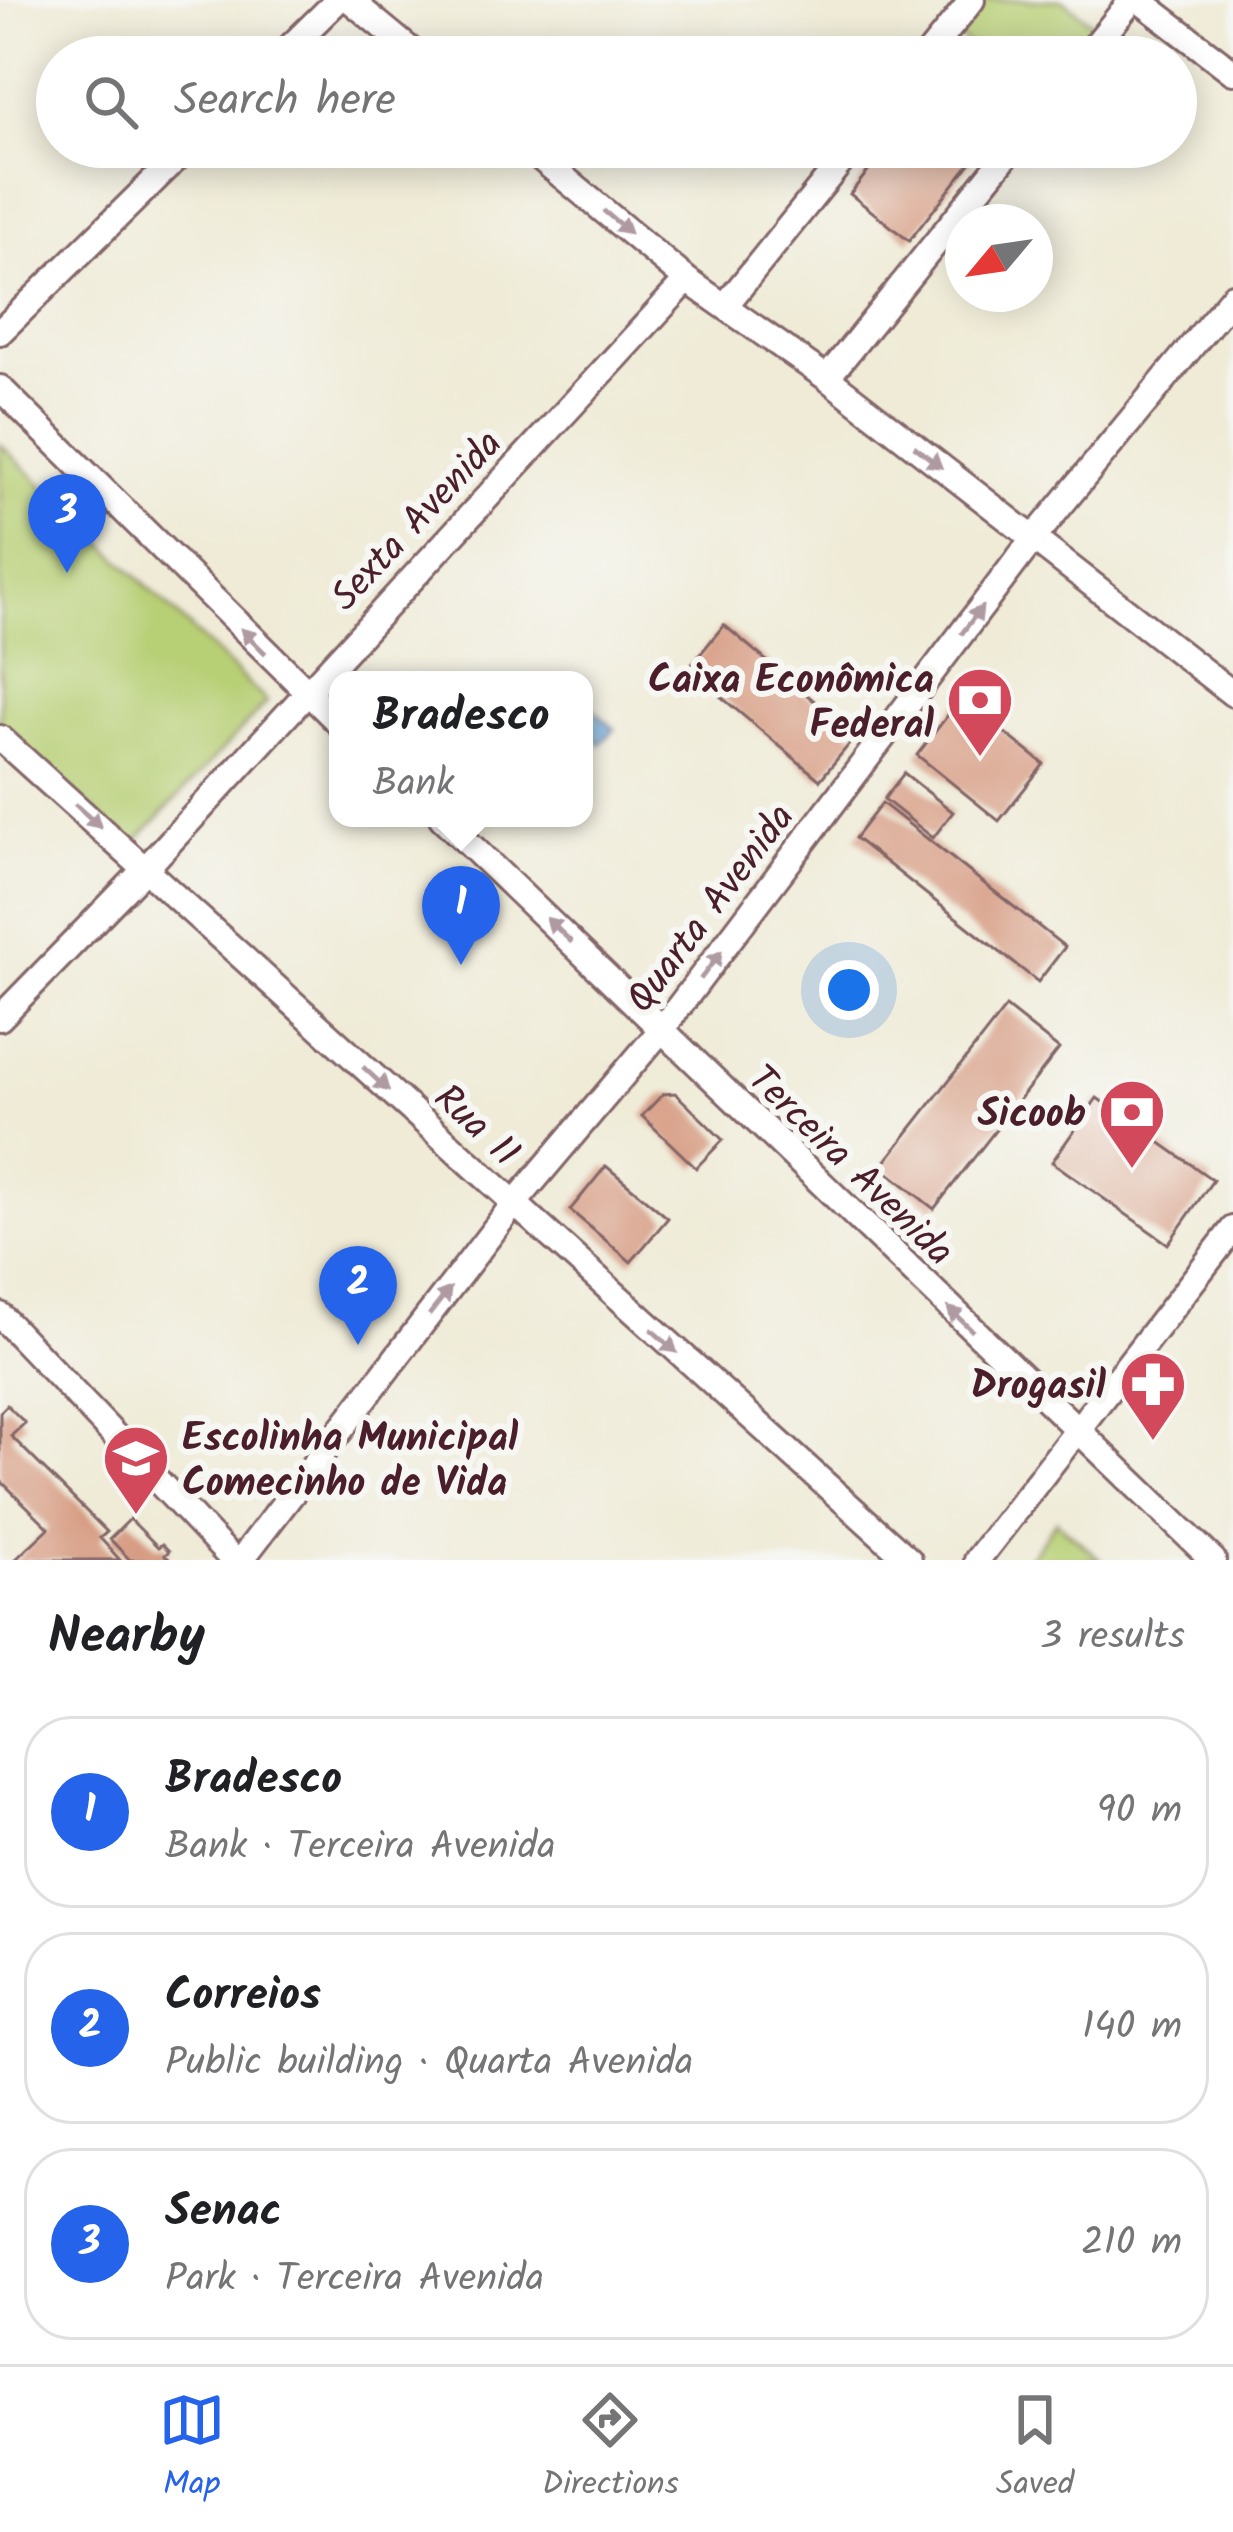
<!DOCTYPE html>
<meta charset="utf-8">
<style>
:root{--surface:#fff;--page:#f2f2f2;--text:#202124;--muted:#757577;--line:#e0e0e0;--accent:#2563eb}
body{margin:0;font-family:Kalam,sans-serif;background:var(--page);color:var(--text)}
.compass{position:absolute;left:945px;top:204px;width:108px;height:108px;border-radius:50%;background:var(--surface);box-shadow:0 6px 30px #0003;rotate:241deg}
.you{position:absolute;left:849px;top:990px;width:42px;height:42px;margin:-30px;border:9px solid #fff;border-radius:50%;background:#1a73e8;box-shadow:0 0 0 18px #1a73e833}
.badge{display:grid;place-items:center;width:78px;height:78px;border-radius:50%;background:var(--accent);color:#fff;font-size:39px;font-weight:700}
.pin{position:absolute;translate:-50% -99px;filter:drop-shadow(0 3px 6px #0008)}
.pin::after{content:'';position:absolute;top:63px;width:42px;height:36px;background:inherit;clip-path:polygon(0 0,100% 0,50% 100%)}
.popup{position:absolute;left:329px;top:671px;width:264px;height:156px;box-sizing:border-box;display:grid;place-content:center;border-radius:24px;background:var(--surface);filter:drop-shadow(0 3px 9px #0005);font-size:39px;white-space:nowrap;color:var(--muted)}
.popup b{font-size:45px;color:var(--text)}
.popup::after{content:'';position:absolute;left:50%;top:100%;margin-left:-24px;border:24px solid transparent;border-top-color:var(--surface)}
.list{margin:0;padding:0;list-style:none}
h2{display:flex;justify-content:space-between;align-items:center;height:156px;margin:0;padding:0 48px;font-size:51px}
h2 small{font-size:39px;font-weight:400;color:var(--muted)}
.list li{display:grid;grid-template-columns:78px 1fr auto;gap:36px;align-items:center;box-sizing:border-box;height:192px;margin:0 24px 24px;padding:0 24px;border:3px solid var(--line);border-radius:48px}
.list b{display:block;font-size:45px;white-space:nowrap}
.list p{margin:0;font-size:39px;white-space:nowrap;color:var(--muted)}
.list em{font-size:39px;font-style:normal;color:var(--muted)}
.icon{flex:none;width:66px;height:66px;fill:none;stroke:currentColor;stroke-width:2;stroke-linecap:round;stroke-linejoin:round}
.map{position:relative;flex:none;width:1233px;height:1560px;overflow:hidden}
.search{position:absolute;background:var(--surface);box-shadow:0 6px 30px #0003;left:36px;right:36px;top:36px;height:132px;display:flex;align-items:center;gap:30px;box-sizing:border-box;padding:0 42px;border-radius:66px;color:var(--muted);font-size:45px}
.sheet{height:804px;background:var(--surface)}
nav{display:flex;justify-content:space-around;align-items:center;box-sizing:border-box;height:168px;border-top:3px solid var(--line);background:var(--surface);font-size:33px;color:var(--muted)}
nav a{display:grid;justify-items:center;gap:6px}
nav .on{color:var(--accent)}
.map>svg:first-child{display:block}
.green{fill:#b7cf74;stroke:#807750;stroke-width:3}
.water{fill:#6baade;stroke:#5a6484;stroke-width:3}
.building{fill:#d79c83}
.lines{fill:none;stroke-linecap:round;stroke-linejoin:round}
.street-casing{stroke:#846667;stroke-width:30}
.street{stroke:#fff;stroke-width:24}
.oneway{fill:#ae9aa0}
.labels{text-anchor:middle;stroke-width:12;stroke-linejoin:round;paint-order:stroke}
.street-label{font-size:39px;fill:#4a1f2b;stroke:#f6f6f2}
.poi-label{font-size:39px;font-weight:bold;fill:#4a1f2b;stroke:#f6f6f2;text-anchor:end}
</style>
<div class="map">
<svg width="1233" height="1560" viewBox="0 0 1233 1560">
<rect width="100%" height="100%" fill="#f6f6f2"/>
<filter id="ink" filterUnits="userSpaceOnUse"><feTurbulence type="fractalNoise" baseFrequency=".00833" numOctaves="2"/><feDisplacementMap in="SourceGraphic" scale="24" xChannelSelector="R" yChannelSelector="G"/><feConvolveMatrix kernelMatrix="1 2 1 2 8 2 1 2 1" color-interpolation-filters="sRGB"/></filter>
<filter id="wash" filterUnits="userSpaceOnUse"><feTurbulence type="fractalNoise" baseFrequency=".004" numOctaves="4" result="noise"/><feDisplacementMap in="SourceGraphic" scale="48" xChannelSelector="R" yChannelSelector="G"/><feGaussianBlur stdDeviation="2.7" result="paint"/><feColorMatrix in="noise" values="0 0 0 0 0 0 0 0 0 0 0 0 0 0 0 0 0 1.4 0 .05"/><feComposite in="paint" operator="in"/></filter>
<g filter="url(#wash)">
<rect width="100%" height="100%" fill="#efebd7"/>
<path class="green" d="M983,0H1063L1100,29L1079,57H985L956,35Z
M0,444L267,702L133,845L0,729Z
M1056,1521L1101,1560H1028Z"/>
<path class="water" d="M584,702L615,729L600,744L584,730Z"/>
<g id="blocks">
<path class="building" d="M887,147H983L909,241L850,194Z
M724,625L856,736L820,780L688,669Z
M961,698L1044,764L999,821L917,755Z
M904,773L953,812L933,838L884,799Z
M882,803L1065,947L1038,982L855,838Z
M1006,1007L1059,1049L934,1209L881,1167Z
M675,1093L723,1140L696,1168L642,1116L663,1094Z
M1097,1098L1213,1180L1168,1244L1052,1162Z
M606,1166L668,1218L631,1262L570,1210Z
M7,1405L25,1423L11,1436L107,1532L100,1538L120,1560H15L49,1528L0,1480V1412Z
M130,1519L158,1547L162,1544L169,1551L165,1555L170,1560H130L110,1539Z"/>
</g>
</g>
<g filter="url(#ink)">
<use href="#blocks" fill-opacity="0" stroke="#846667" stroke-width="3"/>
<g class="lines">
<defs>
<path id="street" d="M350,0L419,57
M1139,0L1233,72
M280,57L338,0
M926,57L972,0
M1086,57L1132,0
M527,147L687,280L827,378L1233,694
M725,306L853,147
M0,332L188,147
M827,378L1013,147
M0,388L338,722
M0,738L909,1560
M442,818L1213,1560
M0,1018L146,868L687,280
M0,1315L233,1560
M241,1560L513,1205L662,1029L1033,539L1233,296
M977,1560L1233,1229"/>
</defs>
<use href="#street" class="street-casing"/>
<use href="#street" class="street"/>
</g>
<defs><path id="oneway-solid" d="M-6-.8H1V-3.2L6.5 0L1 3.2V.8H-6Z" transform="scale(3)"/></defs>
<g class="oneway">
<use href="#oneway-solid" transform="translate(617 222) rotate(40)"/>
<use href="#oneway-solid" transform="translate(928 457) rotate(38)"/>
<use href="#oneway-solid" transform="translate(972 620) rotate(-53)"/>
<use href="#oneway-solid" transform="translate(253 641) rotate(-135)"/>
<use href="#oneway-solid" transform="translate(88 816) rotate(42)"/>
<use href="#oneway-solid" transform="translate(559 930) rotate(-136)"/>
<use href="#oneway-solid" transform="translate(711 965) rotate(-53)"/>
<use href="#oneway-solid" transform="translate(376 1079) rotate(43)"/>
<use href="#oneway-solid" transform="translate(440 1301) rotate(-52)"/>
<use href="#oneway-solid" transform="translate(960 1319) rotate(-136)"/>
<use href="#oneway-solid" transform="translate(664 1341) rotate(42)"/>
</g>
</g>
<defs>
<symbol id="bank-pin" viewBox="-11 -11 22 30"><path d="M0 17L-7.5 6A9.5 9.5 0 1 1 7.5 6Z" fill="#d1495b" stroke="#f6f6f2"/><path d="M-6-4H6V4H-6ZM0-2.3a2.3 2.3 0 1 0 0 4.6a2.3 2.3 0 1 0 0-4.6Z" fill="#fff"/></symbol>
<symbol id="pharmacy-pin" viewBox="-11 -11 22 30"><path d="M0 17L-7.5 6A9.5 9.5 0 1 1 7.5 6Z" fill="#d1495b" stroke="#f6f6f2"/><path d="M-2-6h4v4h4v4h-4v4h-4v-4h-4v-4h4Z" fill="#fff"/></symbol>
<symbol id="school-pin" viewBox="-11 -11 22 30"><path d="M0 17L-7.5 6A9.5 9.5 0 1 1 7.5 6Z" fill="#d1495b" stroke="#f6f6f2"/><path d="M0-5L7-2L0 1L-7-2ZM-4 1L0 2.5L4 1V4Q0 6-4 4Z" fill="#fff"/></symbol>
</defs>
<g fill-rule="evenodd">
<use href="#bank-pin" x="942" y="662" width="76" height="104"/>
<use href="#bank-pin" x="1094" y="1074" width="76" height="104"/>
<use href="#pharmacy-pin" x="1115" y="1346" width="76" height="104"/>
<use href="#school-pin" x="98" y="1420" width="76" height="104"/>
</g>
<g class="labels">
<g class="street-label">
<text transform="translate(415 519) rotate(-47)" y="14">Sexta Avenida</text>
<text transform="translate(709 907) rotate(-53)" y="14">Quarta Avenida</text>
<text transform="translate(478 1124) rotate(43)" y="14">Rua 11</text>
<text transform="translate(852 1164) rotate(44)" y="14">Terceira Avenida</text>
</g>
<g class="poi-label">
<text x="934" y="692">Caixa Econômica<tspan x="934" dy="45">Federal</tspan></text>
<text x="1086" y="1126">Sicoob</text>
<text x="1106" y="1398">Drogasil</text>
<text x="182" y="1450" text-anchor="start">Escolinha Municipal<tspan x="182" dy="45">Comecinho de Vida</tspan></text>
</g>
</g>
</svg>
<svg class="compass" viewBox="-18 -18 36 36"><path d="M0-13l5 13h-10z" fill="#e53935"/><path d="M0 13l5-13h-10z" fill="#757577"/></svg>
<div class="you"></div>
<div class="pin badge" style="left:461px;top:965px">1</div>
<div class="popup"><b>Bradesco</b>Bank</div>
<div class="pin badge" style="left:358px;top:1345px">2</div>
<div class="pin badge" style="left:67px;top:573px">3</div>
<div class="search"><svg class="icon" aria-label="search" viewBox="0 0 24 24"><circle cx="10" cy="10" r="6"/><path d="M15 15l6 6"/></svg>Search here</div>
</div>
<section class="sheet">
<h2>Nearby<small>3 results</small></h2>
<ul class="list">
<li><span class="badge">1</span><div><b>Bradesco</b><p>Bank · Terceira Avenida</p></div><em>90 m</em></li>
<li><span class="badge">2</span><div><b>Correios</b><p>Public building · Quarta Avenida</p></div><em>140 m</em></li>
<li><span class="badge">3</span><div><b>Senac</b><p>Park · Terceira Avenida</p></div><em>210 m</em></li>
</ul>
</section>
<nav>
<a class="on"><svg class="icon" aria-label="map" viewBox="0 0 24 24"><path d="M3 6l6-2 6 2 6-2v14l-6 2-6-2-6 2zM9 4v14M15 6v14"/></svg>Map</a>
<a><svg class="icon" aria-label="directions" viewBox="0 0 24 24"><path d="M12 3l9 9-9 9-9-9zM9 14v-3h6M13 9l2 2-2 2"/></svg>Directions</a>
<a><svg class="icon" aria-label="saved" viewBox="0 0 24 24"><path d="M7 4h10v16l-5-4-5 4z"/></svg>Saved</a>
</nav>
